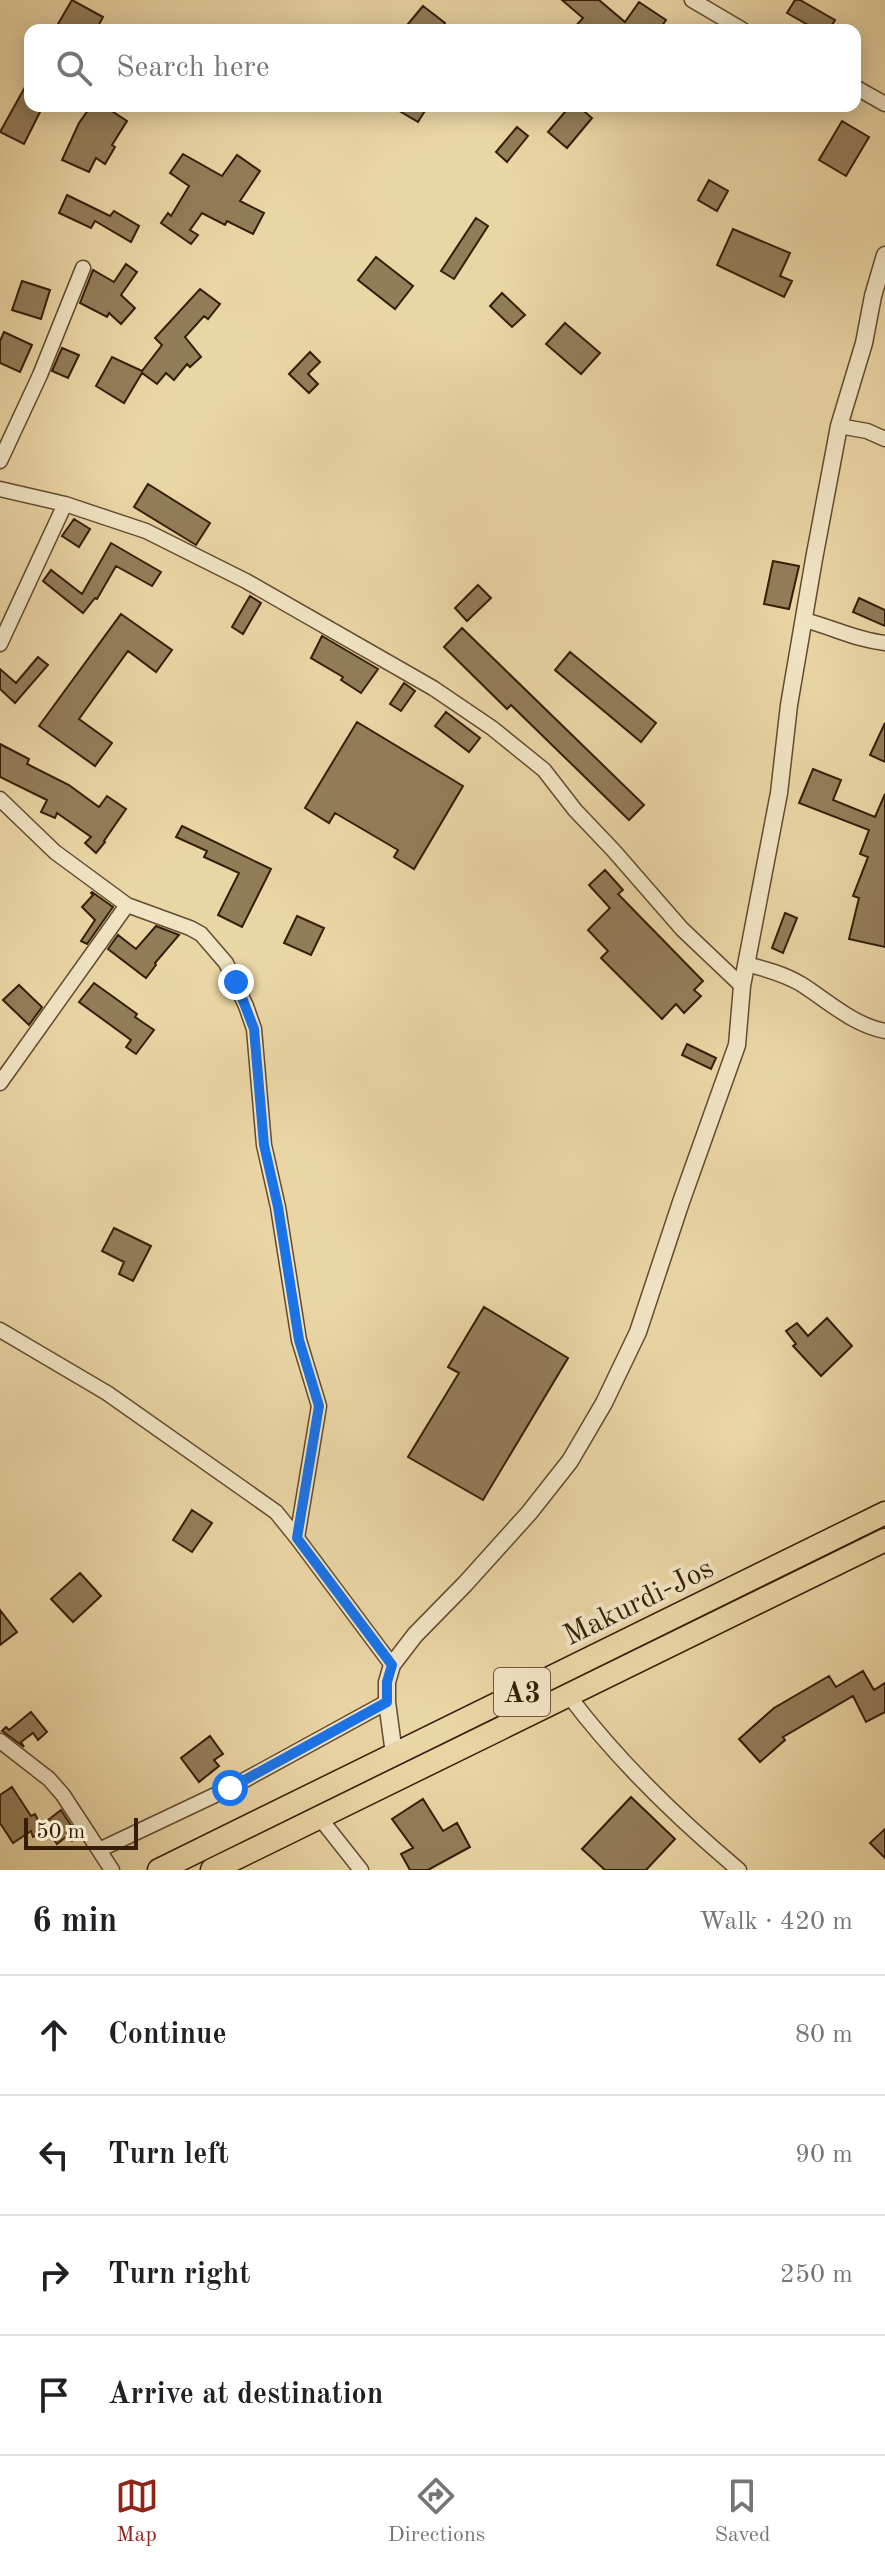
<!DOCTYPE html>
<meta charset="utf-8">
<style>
:root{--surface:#fff;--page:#f6f6f6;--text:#202124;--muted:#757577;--line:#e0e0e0;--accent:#8f2418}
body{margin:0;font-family:"Old Standard TT",serif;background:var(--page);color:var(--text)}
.scale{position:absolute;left:24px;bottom:20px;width:114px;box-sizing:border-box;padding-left:8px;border:4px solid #351d07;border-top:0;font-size:22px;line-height:28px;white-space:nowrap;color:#351d07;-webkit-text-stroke:6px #f1e4c4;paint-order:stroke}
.stop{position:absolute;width:24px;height:24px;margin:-18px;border:6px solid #1a73e8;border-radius:50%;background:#fff}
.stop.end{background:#1a73e8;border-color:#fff;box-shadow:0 2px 8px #0008}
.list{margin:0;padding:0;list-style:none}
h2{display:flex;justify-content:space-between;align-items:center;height:104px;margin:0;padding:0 32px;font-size:34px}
h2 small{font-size:26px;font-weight:400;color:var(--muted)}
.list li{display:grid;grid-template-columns:52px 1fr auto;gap:24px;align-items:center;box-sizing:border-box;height:120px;padding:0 32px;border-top:2px solid var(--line)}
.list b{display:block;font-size:30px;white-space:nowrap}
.list em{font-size:26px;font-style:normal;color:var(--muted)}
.icon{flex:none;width:44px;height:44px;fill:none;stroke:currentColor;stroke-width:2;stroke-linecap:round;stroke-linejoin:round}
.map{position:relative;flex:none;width:885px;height:1870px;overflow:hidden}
.search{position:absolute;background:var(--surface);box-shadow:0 4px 20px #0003;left:24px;right:24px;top:24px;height:88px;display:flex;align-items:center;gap:20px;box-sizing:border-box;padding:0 28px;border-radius:16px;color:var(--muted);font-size:30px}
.sheet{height:584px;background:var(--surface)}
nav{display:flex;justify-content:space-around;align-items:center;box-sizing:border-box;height:112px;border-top:2px solid var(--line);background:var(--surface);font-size:22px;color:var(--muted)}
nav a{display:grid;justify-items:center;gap:4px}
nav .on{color:var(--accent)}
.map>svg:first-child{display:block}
.building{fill:#937d59;stroke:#351d07;stroke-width:2}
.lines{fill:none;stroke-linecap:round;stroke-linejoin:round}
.minor-casing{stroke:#624b2e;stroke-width:17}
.tertiary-casing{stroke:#624b2e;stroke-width:19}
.trunk-casing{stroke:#351d07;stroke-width:25}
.minor{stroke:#f1e4c4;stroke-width:14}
.tertiary{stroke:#f1e4c4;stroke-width:16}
.trunk{stroke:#ead5a4;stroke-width:22}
.route{stroke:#1a73e8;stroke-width:10}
.labels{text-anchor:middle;stroke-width:8;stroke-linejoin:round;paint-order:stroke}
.shield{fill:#f1e4c4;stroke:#6d5940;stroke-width:2}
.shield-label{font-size:28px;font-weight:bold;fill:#351d07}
.street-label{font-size:30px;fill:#351d07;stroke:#f1e4c4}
</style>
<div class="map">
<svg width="885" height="1870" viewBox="0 0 885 1870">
<rect width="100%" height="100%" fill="#ead5a4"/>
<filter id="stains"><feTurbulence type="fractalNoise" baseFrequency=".0025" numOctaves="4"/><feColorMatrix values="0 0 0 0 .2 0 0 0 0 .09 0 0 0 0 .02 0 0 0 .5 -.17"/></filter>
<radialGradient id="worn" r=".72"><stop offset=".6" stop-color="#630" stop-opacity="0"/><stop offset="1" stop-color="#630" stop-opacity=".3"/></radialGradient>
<path class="building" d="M72,0L103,17L96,30H67L58,24Z
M562,0H599L625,22L639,2L666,20L659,30H572L583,18Z
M795,0H800L835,20L829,30H817L787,13Z
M423,6L445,23L440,30H403Z
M30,78V106H43L24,144L0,132Z
M91,106H104L127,121L112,145L115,147L105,164L96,158L89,172L62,160L79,123Z
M391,106H428L418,122Z
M570,106H578L592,118L567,148L548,132Z
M842,121L869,137L846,176L819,160Z
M517,127L528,136L507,162L496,152Z
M183,154L222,176L237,155L260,171L240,201L264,213L253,234L227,221L225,225L202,213L190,230L198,235L191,244L161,223L168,213L171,216L189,186L170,173Z
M709,180L728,191L717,211L698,200Z
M67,195L110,216L114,211L139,226L131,242L95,221L91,228L59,213Z
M476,218L488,226L454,279L441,271Z
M733,229L790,253L780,276L792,281L784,297L717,265Z
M376,257L413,286L395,309L358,280Z
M126,264L137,272L121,295L135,308L121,324L109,313L107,317L80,303L93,270L114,282Z
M22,281L50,290L41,319L12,310Z
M200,289L220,304L208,319L204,316L185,337L201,357L190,367L187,364L174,380L166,373L157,384L142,373L124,403L96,386L112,357L142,371L162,345L155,338Z
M502,293L525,315L512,327L490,306Z
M565,323L600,353L581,374L546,344Z
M4,332L32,345L20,372L0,363V341Z
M62,348L79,355L68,378L52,371Z
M310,352L320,362L308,374L318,384L309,393L289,374Z
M148,484L210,523L196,545L134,507Z
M74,519L90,529L79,547L62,536Z
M111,543L161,572L152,586L116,566L97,599L95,598L83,613L43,581L51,570L82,594Z
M773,561L799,566L789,609L764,604Z
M478,585L491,598L467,621L455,608Z
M250,596L261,603L243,634L232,627Z
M859,598L885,610V626L853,612Z
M121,614L172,650L156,672L128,651L79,719L112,743L95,766L39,726Z
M462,628L644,805L629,820L511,705L507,709L444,647Z
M322,636L378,669L361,693L341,680L343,677L311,658Z
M570,652L656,723L641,742L555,670Z
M38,657L48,665L15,703L0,689V669L16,683Z
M404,683L415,691L401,711L390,704Z
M446,712L480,738L469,752L435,726Z
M357,722L463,786L414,869L394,857L398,850L335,813L329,823L305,808Z
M885,723V762L870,755Z
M0,744L29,759L27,764L69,785L99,807L107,796L126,809L104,841L105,842L96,853L85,843L91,837L57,813L55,818L41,812L47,800L0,777Z
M813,769L841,780L833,800L875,817L885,794V947L849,939L859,898L853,896L868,857L860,854L869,830L799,803Z
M182,826L271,869L242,927L218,915L239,873L204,857L207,851L176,837Z
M605,870L623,890L618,894L703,981L694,990L701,996L684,1013L676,1004L662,1019L601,958L608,951L588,930L610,908L589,885Z
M92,892L113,907L87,944L81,941L95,920L82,907L93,895L91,893Z
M785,913L797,918L783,953L772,948Z
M297,916L324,928L311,955L284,943Z
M156,926L179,935L155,963L156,965L146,978L108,949L118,935L136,949Z
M94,983L137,1014L135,1017L154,1030L136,1054L126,1047L131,1040L79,1002Z
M19,985L42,1007L29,1025L3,1000Z
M687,1044L716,1058L711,1069L682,1055Z
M114,1228L151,1246L133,1281L119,1274L124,1262L102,1251Z
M484,1307L568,1358L483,1500L408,1457L459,1373L448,1367Z
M827,1318L852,1346L821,1376L793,1346L796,1344L786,1331L797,1323L808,1336Z
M192,1510L212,1523L192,1552L173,1540Z
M80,1573L101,1596L73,1622L51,1599Z
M0,1610L17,1632L0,1645Z
M863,1671L874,1690L885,1683V1712L866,1722L853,1696L783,1737L785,1740L760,1762L739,1739L774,1708L829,1676L836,1687Z
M31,1712L47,1732L38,1740L33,1733L21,1742L24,1747L2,1731L6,1727L9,1730Z
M210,1736L223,1754L214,1760L219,1766L199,1782L181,1758Z
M12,1787L31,1816L35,1814L44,1832L33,1837L31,1831L13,1843L0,1823V1795Z
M631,1797L675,1839L646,1870H605L582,1849Z
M423,1799L443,1831L457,1823L470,1847L428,1870H410L401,1854L413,1848L392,1819Z
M61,1810L78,1836L72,1841L67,1836L57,1844L43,1824Z
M885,1829V1858L870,1843Z"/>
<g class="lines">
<defs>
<path id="minor" d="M692,0L743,30
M855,87L885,104
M839,426L867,431L885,439
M0,461L40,375L83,268
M0,489L65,504L146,531L246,581L433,688L492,728L544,770L575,810L614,851L682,929L742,986
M804,620C832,627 856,640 885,643
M0,644L65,504
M0,799L55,852L127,905L190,928L201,934L226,963L246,1006L254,1029L264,1145L278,1207L299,1340L319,1406L297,1538
M746,964C766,969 784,974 801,984C828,1001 853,1025 885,1031
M0,1083L127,905
M0,1330L107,1393L276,1512L297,1538L392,1665
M569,1696C618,1761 677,1818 739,1870
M0,1741L49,1779L63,1795L112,1870
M319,1817L361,1870
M99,1850L230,1788L387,1702"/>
<path id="tertiary" d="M394,1754L387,1702V1682L392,1665L415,1635L465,1584L529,1513L570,1461L604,1403L638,1332L681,1202L737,1045L742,986L779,793L789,705L814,559L839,426L864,343L873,296L885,255"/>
<path id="trunk" d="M159,1870L885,1513
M212,1870L885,1540"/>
</defs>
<use href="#minor" class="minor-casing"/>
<use href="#tertiary" class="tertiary-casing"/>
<use href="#trunk" class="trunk-casing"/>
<use href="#minor" class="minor"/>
<use href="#tertiary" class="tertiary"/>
<use href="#trunk" class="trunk"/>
</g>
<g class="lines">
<path class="route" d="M230,1788L387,1702V1682L392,1665L297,1538L319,1406L299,1340L278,1207L264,1145L254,1029L236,982"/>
</g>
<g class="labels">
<rect class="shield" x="494" y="1668" width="56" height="48" rx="6"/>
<g class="shield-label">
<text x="522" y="1702">A3</text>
</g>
<g class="street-label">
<text transform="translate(638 1601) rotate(-26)" y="10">Makurdi-Jos</text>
</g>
</g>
<rect width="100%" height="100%" filter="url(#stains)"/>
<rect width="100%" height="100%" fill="url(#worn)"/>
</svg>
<div class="scale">50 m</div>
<div class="stop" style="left:230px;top:1788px"></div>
<div class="stop end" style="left:236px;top:982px"></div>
<div class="search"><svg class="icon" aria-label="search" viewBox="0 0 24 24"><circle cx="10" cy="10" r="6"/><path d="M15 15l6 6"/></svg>Search here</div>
</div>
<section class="sheet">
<h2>6 min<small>Walk · 420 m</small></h2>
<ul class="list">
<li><svg class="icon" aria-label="ahead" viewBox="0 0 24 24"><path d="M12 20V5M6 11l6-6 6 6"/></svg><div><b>Continue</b></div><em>80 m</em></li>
<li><svg class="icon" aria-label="left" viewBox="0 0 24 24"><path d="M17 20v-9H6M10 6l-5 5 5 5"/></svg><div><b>Turn left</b></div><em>90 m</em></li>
<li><svg class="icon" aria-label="right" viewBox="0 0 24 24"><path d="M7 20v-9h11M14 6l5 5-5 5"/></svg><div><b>Turn right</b></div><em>250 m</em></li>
<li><svg class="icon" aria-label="arrive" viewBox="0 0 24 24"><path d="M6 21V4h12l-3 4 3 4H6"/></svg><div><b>Arrive at destination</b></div></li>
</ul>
</section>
<nav>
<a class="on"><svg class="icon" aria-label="map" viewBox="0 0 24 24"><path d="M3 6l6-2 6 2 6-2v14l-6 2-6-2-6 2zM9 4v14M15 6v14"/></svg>Map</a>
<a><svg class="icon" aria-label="directions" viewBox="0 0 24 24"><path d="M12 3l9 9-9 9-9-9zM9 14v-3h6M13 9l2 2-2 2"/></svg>Directions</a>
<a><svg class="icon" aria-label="saved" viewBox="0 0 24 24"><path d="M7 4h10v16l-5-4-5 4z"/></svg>Saved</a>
</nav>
